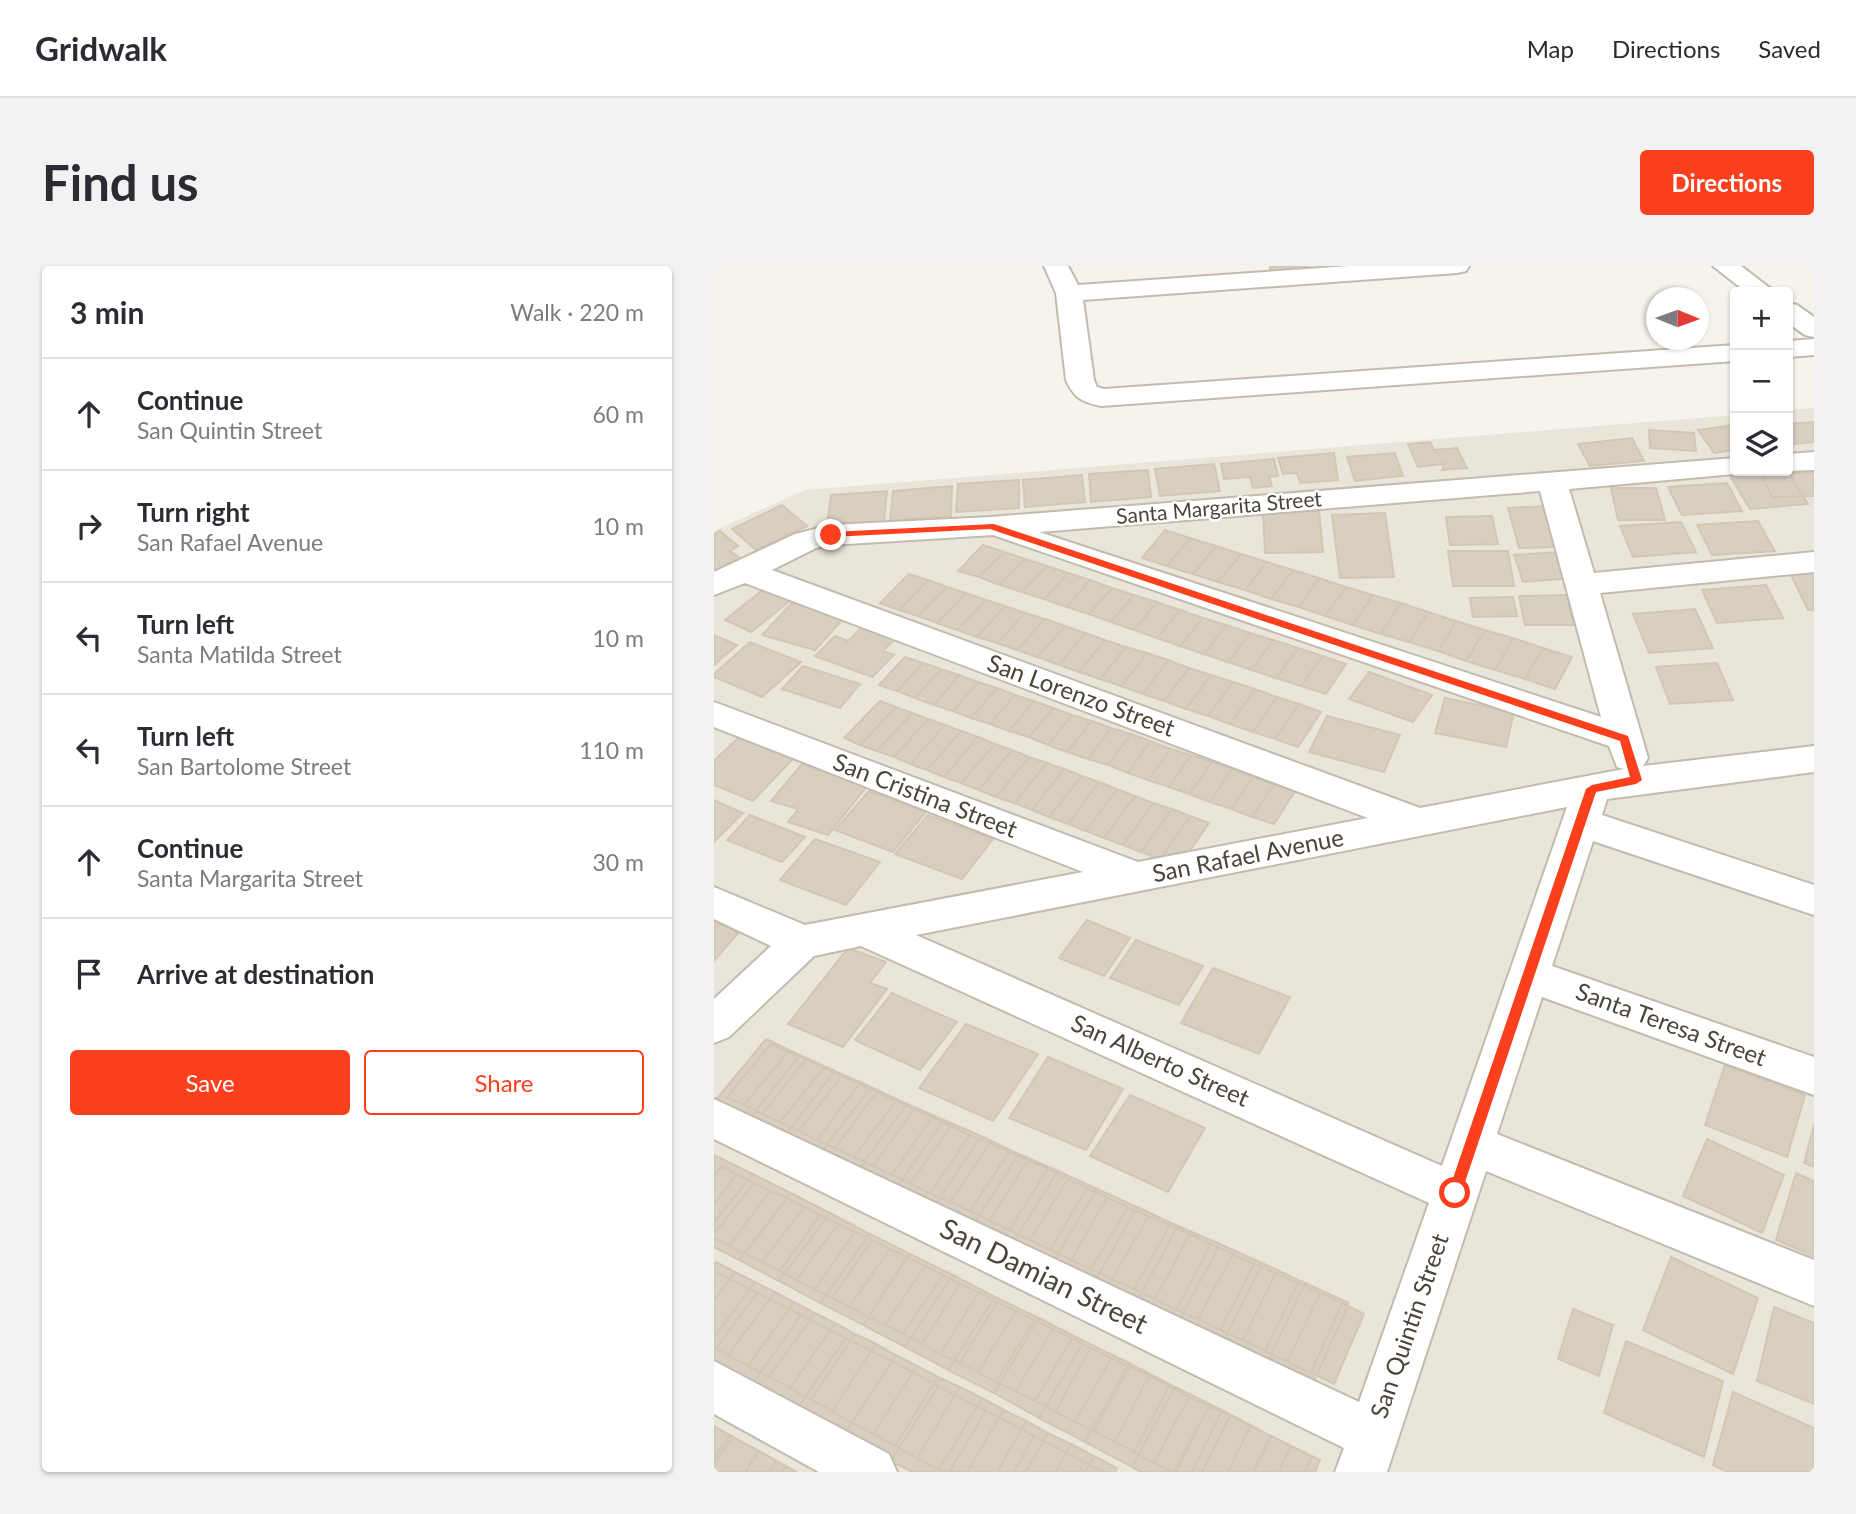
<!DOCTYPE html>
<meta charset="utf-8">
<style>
:root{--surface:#fff;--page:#f2f2f3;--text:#2b2b33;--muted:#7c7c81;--line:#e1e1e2;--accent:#fc3f1d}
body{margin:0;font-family:Lato,sans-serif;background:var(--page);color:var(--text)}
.controls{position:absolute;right:21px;top:21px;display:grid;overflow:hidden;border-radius:7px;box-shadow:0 2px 5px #0004}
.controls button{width:63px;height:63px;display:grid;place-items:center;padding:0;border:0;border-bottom:2px solid var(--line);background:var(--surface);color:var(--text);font:35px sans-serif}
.compass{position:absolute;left:932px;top:21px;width:63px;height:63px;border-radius:50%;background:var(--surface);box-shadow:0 2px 5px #0004;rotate:91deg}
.stop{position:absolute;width:21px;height:21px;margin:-16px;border:5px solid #fc3f1d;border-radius:50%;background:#fff}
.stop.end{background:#fc3f1d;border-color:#fff;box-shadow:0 2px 7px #0008}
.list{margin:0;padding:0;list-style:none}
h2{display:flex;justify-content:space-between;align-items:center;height:91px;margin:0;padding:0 28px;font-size:30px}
h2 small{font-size:23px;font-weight:400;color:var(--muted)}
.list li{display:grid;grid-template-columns:46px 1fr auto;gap:21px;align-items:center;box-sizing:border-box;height:112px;padding:0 28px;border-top:2px solid var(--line)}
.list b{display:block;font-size:26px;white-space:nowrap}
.list p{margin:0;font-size:23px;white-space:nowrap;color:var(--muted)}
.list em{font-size:23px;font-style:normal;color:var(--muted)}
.actions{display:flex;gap:14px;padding:21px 28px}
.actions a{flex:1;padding:16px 0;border:2px solid var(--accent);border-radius:7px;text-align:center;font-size:24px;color:var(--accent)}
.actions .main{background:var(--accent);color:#fff}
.icon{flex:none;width:38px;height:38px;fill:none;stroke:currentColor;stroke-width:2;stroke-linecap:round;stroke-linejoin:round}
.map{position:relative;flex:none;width:1100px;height:1206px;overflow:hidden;border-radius:7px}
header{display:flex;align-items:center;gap:42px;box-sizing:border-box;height:98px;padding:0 35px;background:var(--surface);border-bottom:2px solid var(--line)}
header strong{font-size:33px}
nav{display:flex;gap:38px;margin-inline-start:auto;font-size:24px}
.intro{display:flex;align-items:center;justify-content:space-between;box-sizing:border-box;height:168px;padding:0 42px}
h1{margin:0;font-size:49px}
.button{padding:18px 32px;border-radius:7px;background:var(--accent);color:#fff;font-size:24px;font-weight:700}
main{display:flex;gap:42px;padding:0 42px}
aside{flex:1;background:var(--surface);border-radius:7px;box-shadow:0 2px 5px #0004}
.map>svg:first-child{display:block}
.residential{fill:#eae5da}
.building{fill:#d8cfc1;stroke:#d3c7b4;stroke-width:2}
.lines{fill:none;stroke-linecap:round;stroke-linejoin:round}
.minor-casing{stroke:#c2bbae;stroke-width:4}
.minor{fill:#fff;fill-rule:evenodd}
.route{fill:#fc3f1d}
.labels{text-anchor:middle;stroke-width:5;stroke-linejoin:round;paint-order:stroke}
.far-street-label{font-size:21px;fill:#4b4439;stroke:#fff}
.street-label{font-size:24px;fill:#4b4439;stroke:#fff}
.near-street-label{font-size:28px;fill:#4b4439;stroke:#fff}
</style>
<header>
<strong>Gridwalk</strong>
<nav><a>Map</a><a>Directions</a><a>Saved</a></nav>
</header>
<div class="intro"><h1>Find us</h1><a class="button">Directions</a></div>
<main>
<aside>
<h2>3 min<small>Walk · 220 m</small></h2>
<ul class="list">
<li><svg class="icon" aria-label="ahead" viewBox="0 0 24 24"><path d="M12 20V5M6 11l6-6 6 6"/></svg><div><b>Continue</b><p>San Quintin Street</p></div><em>60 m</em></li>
<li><svg class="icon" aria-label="right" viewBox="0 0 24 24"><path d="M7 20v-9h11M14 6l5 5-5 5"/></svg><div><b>Turn right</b><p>San Rafael Avenue</p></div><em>10 m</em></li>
<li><svg class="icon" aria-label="left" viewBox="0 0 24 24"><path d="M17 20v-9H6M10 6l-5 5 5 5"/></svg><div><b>Turn left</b><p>Santa Matilda Street</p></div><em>10 m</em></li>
<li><svg class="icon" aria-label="left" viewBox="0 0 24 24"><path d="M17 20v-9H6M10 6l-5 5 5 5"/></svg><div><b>Turn left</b><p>San Bartolome Street</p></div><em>110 m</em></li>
<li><svg class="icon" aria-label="ahead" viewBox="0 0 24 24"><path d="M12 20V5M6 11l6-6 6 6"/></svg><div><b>Continue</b><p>Santa Margarita Street</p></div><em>30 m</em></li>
<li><svg class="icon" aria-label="arrive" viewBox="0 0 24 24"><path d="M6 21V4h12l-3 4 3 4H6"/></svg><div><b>Arrive at destination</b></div></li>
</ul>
<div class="actions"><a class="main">Save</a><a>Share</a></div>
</aside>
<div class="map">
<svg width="1100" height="1206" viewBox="0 0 1100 1206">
<rect width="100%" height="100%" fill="#f6f3ec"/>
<path class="residential" d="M1100,142V1206H0V265L91,224L1021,149V205H1074V144Z"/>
<path class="building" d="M556,0H594V5L556,6Z
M1100,156V176L1074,179V158Z
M1021,159V184L1000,187L984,164Z
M935,164L980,167L982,185L936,182Z
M918,172L930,195L876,200L864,178Z
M716,176L720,184L743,182L753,202L728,204L730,198L704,201L694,178Z
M620,187L624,214L586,217L583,207L569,208L564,192Z
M681,187L689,210L641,215L633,191Z
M560,193L564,210L555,211L558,220L539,222L536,211L510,213L507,198Z
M500,198L506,225L446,230L441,203Z
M434,204L437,231L377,236L375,208Z
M1073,205L1094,238L1036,243L1016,210Z
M1100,206V230L1058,231L1047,208Z
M368,209L371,236L311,241L309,214Z
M305,214V242L242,246L244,218Z
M1013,217L1028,245L968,249L954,221Z
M238,220L237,250L176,255L179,225Z
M897,222H942L951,254H904Z
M173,225L170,256L113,260L117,229Z
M68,239L93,260L42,284L18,263Z
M832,240L845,281L805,282L794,242Z
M605,245L609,286L551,287L549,246Z
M671,247L680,311L626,312L618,249Z
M778,250L784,278L736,279L732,251Z
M1044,255L1061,285L998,289L983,259Z
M967,256L982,286L919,291L906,260Z
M451,264L476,272L453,300L428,292Z
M6,265L24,280L16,285L27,293L0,307V268Z
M476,272L502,280L479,308L453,300Z
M269,279L290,286L265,311L244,305Z
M502,280L527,288L504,316L479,308Z
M734,285H794L800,320H739Z
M290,286L311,293L286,319L265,311Z
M847,286L858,312L809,316L800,289Z
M527,288L553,296L531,324L504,316Z
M311,293L333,300L308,326L286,319Z
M553,296L579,304L557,333L531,324Z
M1100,299V344H1094L1073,301Z
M333,300L354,307L330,333L308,326Z
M579,304L605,312L585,341L557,333Z
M354,307L376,314L353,341L330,333Z
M195,308L214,314L185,344L166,337Z
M605,312L632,321L611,350L585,341Z
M214,314L233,321L204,350L185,344Z
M376,314L398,322L375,348L353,341Z
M1052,319L1069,352L1003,357L988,324Z
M233,321L252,327L223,357L204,350Z
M632,321L659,329L639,359L611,350Z
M51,322L77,334L37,366L11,354Z
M398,322L420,329L397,356L375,348Z
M252,327L272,334L243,364L223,357Z
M420,329L443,336L420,364L397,356Z
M659,329L687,337L667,368L639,359Z
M853,329L860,359H811L805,330Z
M799,331L803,350L759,351L756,332Z
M272,334L291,340L263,371L243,364Z
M443,336L466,344L443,372L420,364Z
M78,337L130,352L101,384L48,369Z
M687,337L714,346L695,376L667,368Z
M291,340L311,347L283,377L263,371Z
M981,343L999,382L935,387L919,348Z
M466,344L489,352L466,380L443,372Z
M714,346L742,355L724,385L695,376Z
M311,347L331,353L303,384L283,377Z
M489,352L512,359L490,388L466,380Z
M331,353L351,360L323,391L303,384Z
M742,355L771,364L752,395L724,385Z
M512,359L536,367L514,396L490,388Z
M351,360L371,367L345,399L323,391Z
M147,362L180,374L169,385L180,389L158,411L101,390L121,370L134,375Z
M771,364L799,372L781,404L752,395Z
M371,367L391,374L365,406L345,399Z
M536,367L559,374L538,404L514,396Z
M0,369L23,379L0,399Z
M799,372L829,382L811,413L781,404Z
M391,374L412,381L386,413L365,406Z
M559,374L584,382L562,412L538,404Z
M36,376L87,396L48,431L0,411V408Z
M412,381L433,387L407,420L386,413Z
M584,382L608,390L587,420L562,412Z
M829,382L858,391L841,423L811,413Z
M433,387L454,394L429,428L407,420Z
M608,390L632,398L612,428L587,420Z
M191,391L209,397L183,425L165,419Z
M454,394L475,402L450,435L429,428Z
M209,397L227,403L201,432L183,425Z
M1003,397L1019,434L956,438L942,401Z
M89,400L146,418L126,442L68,423Z
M475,402L497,409L472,443L450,435Z
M227,403L245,409L220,439L201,432Z
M655,406L718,429L699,456L635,433Z
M245,409L264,416L239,445L220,439Z
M497,409L519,416L494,450L472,443Z
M264,416L283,422L257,452L239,445Z
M519,416L541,423L516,458L494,450Z
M283,422L301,429L276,458L257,452Z
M541,423L563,431L539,466L516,458Z
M301,429L320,435L295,465L276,458Z
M563,431L585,438L561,473L539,466Z
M731,432L800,446L792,481L721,467Z
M166,435L182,441L146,479L130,472Z
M320,435L339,442L315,471L295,465Z
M585,438L607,446L584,481L561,473Z
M182,441L198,447L163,485L146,479Z
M339,442L358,449L334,479L315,471Z
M198,447L214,453L180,491L163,485Z
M358,449L378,455L353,486L334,479Z
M613,450L686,469L670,506L595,486Z
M214,453L231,459L196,498L180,491Z
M378,455L397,462L374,493L353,486Z
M231,459L247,465L213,504L196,498Z
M397,462L417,468L394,499L374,493Z
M247,465L264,471L230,511L213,504Z
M417,468L436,475L414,507L394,499Z
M25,471L79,493L39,535L0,519V495Z
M264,471L281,478L247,517L230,511Z
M436,475L457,483L434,514L414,507Z
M281,478L298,484L265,524L247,517Z
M457,483L477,489L455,521L434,514Z
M298,484L315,491L282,531L265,524Z
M477,489L498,496L475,528L455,521Z
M315,491L333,497L300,537L282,531Z
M498,496L518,503L496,536L475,528Z
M333,497L350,503L318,544L300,537Z
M88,498L154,519L114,569L74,556L84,543L57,535Z
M350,503L368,510L335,551L318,544Z
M518,503L539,511L517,543L496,536Z
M368,510L385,516L354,558L335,551Z
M539,511L560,518L538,551L517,543Z
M385,516L403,523L372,565L354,558Z
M560,518L581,525L560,558L538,551Z
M403,523L421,530L390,572L372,565Z
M155,525L212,546L179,586L121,564Z
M421,530L439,537L409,579L390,572Z
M0,534L29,547L0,576Z
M439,537L458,543L427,586L409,579Z
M458,543L476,550L446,593L427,586Z
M36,549L91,571L68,596L13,574Z
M214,549L279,573L248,613L181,588Z
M476,550L495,557L465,601L446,593Z
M101,573L166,596L132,639L66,614Z
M373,654L416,672L390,710L345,692Z
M0,655L25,666L0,695Z
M422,674L489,700L465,739L396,712Z
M134,682L172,696L156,717L173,723L129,781L74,758Z
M499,702L576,731L545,788L467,757Z
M178,727L243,756L206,804L141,774Z
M252,758L324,788L279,855L205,822Z
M52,773L86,789L33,856L0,840V836Z
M57,778L74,786L30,839L13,831Z
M74,786L92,793L48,848L30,839Z
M86,789L121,805L69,872L33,856Z
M334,791L409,823L372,884L295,852Z
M92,793L110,802L66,856L48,848Z
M1011,799L1091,829L1073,891L991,859Z
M110,802L128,810L85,865L66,856Z
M121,805L157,821L105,889L69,872Z
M128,810L145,818L103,874L85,865Z
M145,818L163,826L121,882L103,874Z
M157,821L193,838L142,907L105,889Z
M163,826L182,835L140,891L121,882Z
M416,829L491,862L454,926L376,890Z
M182,835L200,843L159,900L140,891Z
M193,838L230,854L180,925L142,907Z
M200,843L218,851L178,909L159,900Z
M218,851L237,860L196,918L178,909Z
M230,854L267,870L218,943L180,925Z
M1100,859V901L1090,897Z
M237,860L256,869L216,927L196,918Z
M256,869L276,877L236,936L216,927Z
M267,870L305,888L257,962L218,943Z
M993,873L1070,909L1048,967L969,930Z
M276,877L295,886L256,945L236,936Z
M295,886L314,894L275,955L256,945Z
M305,888L344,905L297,980L257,962Z
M0,889L39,908L0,956Z
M314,894L334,903L295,964L275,955Z
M8,900L23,908L0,938V909Z
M334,903L354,913L316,974L295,964Z
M344,905L383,923L337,999L297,980Z
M1082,907L1100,915V990L1062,974Z
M23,908L40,917L0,968V938Z
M39,908L77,927L25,994L0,981V956Z
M354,913L373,922L336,984L316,974Z
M40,917L56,925L15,980L0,972V968Z
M373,922L393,931L357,994L336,984Z
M383,923L423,941L379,1019L337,999Z
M56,925L73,932L31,988L15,980Z
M77,927L116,947L65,1015L25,994Z
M393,931L414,941L377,1003L357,994Z
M73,932L90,941L48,996L31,988Z
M90,941L106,949L66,1005L48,996Z
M414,941L435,950L398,1013L377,1003Z
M423,941L464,960L421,1039L379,1019Z
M116,947L156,968L106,1037L65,1015Z
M106,949L124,958L82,1014L66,1005Z
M435,950L456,959L420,1023L398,1013Z
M124,958L141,966L101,1023L82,1014Z
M456,959L476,968L441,1033L420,1023Z
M464,960L506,978L463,1059L421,1039Z
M141,966L158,974L118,1032L101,1023Z
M156,968L196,988L149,1059L106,1037Z
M476,968L497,978L462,1044L441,1033Z
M158,974L176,983L135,1041L118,1032Z
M497,978L519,988L484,1053L462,1044Z
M506,978L548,997L507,1080L463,1059Z
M176,983L193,991L154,1051L135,1041Z
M196,988L239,1009L191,1081L149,1059Z
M519,988L540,998L506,1064L484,1053Z
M193,991L211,1000L171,1059L154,1051Z
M957,991L1044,1032L1019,1108L929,1064Z
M2,996L21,1006L0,1034V998Z
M548,997L591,1017L551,1101L507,1080Z
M540,998L562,1007L529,1074L506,1064Z
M211,1000L229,1009L189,1068L171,1059Z
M0,1005L43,1027L0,1085Z
M21,1006L41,1016L0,1071V1034Z
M562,1007L584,1017L551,1085L529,1074Z
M229,1009L246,1018L208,1078L189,1068Z
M239,1009L281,1031L234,1104L191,1081Z
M41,1016L61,1026L14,1089L0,1082V1071Z
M584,1017L606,1027L573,1096L551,1085Z
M591,1017L635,1037L597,1122L551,1101Z
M246,1018L265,1026L226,1088L208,1078Z
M61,1026L80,1036L34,1100L14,1089Z
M265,1026L283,1036L246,1097L226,1088Z
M43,1027L87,1049L38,1119L0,1098V1085Z
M606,1027L628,1037L597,1107L573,1096Z
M281,1031L325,1052L280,1127L234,1104Z
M80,1036L101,1047L55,1111L34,1100Z
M283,1036L302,1045L264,1106L246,1097Z
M628,1037L650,1048L620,1118L597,1107Z
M1060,1041L1100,1057V1138L1043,1115Z
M859,1043L899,1059L885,1110L844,1093Z
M302,1045L320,1054L282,1116L264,1106Z
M101,1047L121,1057L76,1122L55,1111Z
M87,1049L132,1072L83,1143L38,1119Z
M325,1052L370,1075L325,1152L280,1127Z
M320,1054L339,1063L302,1125L282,1116Z
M121,1057L141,1068L97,1134L76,1122Z
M339,1063L358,1072L321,1135L302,1125Z
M141,1068L162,1078L118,1145L97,1134Z
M132,1072L178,1095L130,1169L83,1143Z
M358,1072L377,1082L341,1146L321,1135Z
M370,1075L415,1097L371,1176L325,1152Z
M912,1075L1009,1115L990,1191L890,1147Z
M162,1078L182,1089L138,1157L118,1145Z
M377,1082L397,1092L361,1156L341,1146Z
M182,1089L203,1100L159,1168L138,1157Z
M397,1092L416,1101L380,1165L361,1156Z
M178,1095L224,1120L177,1195L130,1169Z
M415,1097L461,1121L418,1201L371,1176Z
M203,1100L224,1111L181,1180L159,1168Z
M416,1101L435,1110L401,1176L380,1165Z
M435,1110L455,1120L420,1186L401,1176Z
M224,1111L246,1121L203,1192L181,1180Z
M224,1120L272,1145L235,1206H198L177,1195Z
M455,1120L475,1131L440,1197L420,1186Z
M246,1121L268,1132L225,1204L203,1192Z
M461,1121L508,1144L478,1206H427L418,1201Z
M1019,1126L1100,1162V1206H1014L999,1199Z
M475,1131L495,1140L460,1206L440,1197Z
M268,1132L290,1144L253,1206L225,1204Z
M495,1140L516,1150L488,1206H462Z
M290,1144L312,1155L283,1206H253Z
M508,1144L557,1170L539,1206H478Z
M272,1145L320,1170L300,1206H235Z
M516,1150L536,1160L514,1206H488Z
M312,1155L334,1167L312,1206H283Z
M0,1160L19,1171L0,1198Z
M0,1160L16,1169L0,1192Z
M536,1160L557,1170L540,1206H514Z
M334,1167L357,1178L342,1206H312Z
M16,1169L62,1195L55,1206H0V1192Z
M320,1170L370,1196L365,1206H300Z
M557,1170L577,1180L565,1206H540Z
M557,1170L606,1194L601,1206H539Z
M19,1171L45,1185L31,1206H0V1198Z
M357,1178L380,1190L372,1206H342Z
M577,1180L598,1191L591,1206H565Z
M45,1185L72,1200L67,1206H31Z
M380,1190L403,1202L401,1206H372Z
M62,1195L83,1206H55Z
M370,1196L390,1206H365Z"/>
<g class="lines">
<defs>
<path id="minor" d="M330,0H354L364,19L635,0H755L752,5L743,7L369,34L380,114L383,121L390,123L1021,79V95L387,140C368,136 360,132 352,114L342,27Z
M999,0H1027L1061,26H1032Z
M1074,37L1083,39L1100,51V71L1091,69L1074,57Z
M1100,73V89L1074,91V75Z
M1100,186V204L1070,205H1074V188Z
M1021,192V205H1033L1031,207L855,223L880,307L1100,286V306L886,327L934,492L929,500L1100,480V506L893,533L888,549L1100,619V649L879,575L838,700L1100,791V829L828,731L783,868L1100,994V1040L772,905L673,1206H621L630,1182L0,873V833L645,1136L715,937L147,680L100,690L15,771L0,777V733L57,680L0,653V621L91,659L369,606L0,461V436L424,596L654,552L31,317L0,329V306L81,268L117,259L277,251ZM826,225L887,451L325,266ZM279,269L895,480L903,501L910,503L706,542L58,304L102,282L117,279ZM853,541L728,900L202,669Z
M0,1095L175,1188L183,1206H105L0,1148Z"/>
</defs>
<use href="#minor" class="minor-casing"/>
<use href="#minor" class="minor"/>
</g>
<path class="route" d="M280,258L914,470L928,514L922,518L882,526L746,931H736L734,927L872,523L878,519L916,511L906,475L276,263L117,271L113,269L117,266Z"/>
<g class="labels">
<g class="far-street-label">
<text transform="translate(505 242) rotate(-5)" y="7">Santa Margarita Street</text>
</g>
<g class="street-label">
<text transform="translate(367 430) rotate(20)" y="8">San Lorenzo Street</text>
<text transform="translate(211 530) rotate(21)" y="8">San Cristina Street</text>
<text transform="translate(534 590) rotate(-11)" y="8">San Rafael Avenue</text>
<text transform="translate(957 759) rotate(20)" y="8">Santa Teresa Street</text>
<text transform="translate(446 795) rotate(24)" y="8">San Alberto Street</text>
<text transform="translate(696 1060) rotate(-71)" y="8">San Quintin Street</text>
</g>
<g class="near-street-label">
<text transform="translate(330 1010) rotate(26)" y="10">San Damian Street</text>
</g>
</g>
</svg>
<div class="controls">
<button>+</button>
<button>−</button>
<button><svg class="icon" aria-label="layers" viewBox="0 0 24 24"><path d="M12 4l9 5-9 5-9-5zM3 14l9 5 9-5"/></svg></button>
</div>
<svg class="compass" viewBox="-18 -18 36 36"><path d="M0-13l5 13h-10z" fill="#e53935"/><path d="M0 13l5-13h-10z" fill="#7c7c81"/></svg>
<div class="stop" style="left:741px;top:927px"></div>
<div class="stop end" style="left:117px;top:269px"></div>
</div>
</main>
